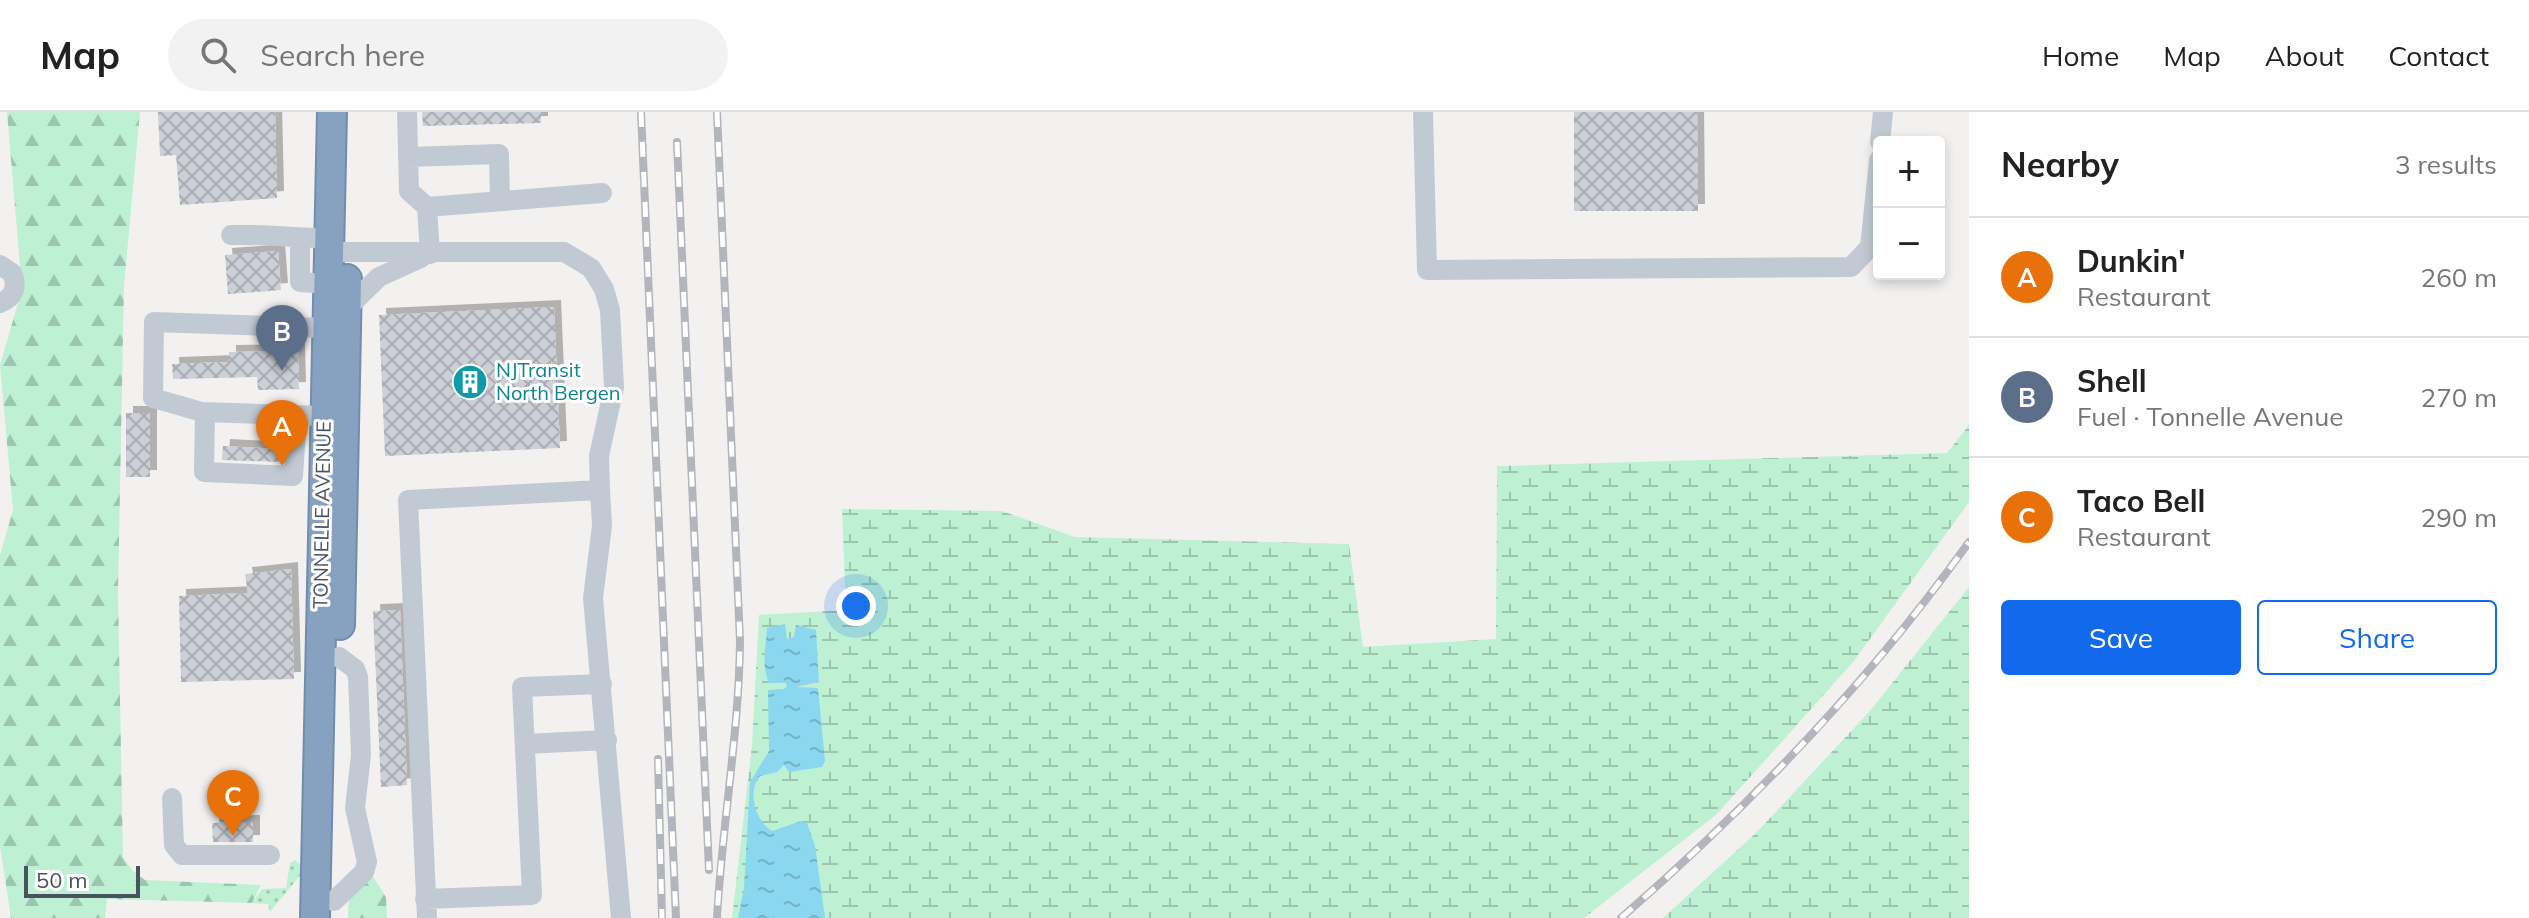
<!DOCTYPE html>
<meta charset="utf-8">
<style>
:root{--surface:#fff;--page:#f2f2f2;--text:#222;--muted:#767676;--line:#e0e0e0;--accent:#1369eb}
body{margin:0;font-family:Mulish,sans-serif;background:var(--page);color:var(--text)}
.controls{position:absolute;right:24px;top:24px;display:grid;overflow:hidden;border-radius:8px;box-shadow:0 4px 12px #0003}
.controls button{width:72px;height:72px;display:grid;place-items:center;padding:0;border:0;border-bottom:2px solid var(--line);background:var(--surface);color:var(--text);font:40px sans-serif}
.scale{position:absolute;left:24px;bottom:20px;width:116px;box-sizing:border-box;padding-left:8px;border:4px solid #48535f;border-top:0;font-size:22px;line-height:28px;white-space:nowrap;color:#48535f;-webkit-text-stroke:6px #fff;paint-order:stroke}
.you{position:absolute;left:856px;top:494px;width:28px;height:28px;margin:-20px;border:6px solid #fff;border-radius:50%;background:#1a73e8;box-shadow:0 0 0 12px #1a73e833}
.badge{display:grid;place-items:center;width:52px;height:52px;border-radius:50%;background:var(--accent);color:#fff;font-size:26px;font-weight:700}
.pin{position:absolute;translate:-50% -66px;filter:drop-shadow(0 2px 4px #0008)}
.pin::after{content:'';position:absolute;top:42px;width:28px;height:24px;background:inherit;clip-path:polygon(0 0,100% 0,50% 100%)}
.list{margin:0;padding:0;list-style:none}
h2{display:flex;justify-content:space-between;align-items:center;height:104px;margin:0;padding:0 32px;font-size:34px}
h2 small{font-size:26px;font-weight:400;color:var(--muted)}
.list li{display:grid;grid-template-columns:52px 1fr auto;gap:24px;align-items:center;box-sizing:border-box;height:120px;padding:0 32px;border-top:2px solid var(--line)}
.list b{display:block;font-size:30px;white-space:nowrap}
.list p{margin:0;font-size:26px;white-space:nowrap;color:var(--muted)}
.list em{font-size:26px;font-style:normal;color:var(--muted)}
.actions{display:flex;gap:16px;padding:24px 32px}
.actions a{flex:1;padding:18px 0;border:2px solid var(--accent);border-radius:8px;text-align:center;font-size:28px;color:var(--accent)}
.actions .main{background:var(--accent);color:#fff}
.icon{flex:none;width:44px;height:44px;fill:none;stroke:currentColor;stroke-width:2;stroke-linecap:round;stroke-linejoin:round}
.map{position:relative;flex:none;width:1969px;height:806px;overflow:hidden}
header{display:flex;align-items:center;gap:48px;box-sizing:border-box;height:112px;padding:0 40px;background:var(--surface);border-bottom:2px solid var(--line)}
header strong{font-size:38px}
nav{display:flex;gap:44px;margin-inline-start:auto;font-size:28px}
.search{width:560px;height:72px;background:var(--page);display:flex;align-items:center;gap:20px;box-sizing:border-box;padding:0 28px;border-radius:44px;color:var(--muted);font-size:30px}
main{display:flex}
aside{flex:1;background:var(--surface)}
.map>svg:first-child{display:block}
.grass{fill:url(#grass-dots)}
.forest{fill:url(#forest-firs)}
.wetland{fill:url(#wetland-marsh)}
.water{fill:url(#water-ripples)}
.building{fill:url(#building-cross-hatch);filter:url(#shadow)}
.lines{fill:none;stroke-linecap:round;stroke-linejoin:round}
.highway-casing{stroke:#728cac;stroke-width:32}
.minor{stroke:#c1cad3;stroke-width:20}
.highway{stroke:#87a1c1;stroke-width:28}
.rail-casing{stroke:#b2b5bb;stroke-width:8}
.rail{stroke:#fff;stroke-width:5;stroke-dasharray:15;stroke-linecap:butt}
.labels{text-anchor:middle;stroke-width:6;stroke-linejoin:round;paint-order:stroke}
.culture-label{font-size:20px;fill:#0d838f;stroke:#fff;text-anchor:start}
.street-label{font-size:20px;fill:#48535f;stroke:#fff}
</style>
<header>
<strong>Map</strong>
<div class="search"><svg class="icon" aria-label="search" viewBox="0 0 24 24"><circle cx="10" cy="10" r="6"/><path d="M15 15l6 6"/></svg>Search here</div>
<nav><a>Home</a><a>Map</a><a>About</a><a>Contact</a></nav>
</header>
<main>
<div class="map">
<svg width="1969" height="806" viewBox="0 0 1969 806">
<defs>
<pattern id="grass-dots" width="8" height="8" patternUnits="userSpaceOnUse" patternTransform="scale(2)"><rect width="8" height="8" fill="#bef1d4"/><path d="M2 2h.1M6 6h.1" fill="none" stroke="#9cc6af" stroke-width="1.8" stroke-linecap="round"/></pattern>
<pattern id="forest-firs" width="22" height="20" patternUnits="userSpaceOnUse" patternTransform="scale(2)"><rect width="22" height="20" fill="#bef1d4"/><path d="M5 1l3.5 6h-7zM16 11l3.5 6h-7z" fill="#9cc6af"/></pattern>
<pattern id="wetland-marsh" width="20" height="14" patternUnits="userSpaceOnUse" patternTransform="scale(2)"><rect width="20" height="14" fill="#bef1d4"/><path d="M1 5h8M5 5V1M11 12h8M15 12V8" fill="none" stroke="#9cc6af"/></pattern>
<pattern id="water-ripples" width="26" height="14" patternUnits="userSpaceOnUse" patternTransform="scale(2)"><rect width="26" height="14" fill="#8ad7ef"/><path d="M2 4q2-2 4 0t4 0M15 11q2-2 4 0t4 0" fill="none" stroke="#73b1c5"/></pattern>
<pattern id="building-cross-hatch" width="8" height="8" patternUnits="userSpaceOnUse" patternTransform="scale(2)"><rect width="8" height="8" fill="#cccfd6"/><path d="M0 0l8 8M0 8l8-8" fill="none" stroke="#a8abb1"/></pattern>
<filter id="shadow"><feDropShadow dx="7" dy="-7" stdDeviation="0" flood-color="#0004"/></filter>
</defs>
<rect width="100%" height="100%" fill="#f3f1f0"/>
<path class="grass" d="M295,748L303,755L302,761L270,800L268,792L252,791L262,777L286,776L290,751Z"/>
<path class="forest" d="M7,0H140L124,174L118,480L123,745L132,758L145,768L261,773L252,791L107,787L105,806H11L0,734V443L13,398L0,253L22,177Z
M372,763L386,785L387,806H348L349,782Z"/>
<path class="wetland" d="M1969,313V390L1854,549L1717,702L1584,806H732L752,633L759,503L846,498L842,397L1002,399L1075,425L1349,432L1363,535L1496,527L1497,354L1947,341Z
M1969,475V806H1663L1757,720L1869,600Z"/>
<path class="water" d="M785,512L787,527L794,525L796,513L816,518L819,570L796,575L818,576L825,649L822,655L789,660L784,653L777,660L760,664C747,679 755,709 772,719L801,709L807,711L815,734L825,806H738L744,776L750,670L769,639L768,578L784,577L787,574L786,571H769C761,554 766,535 767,516Z"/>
<path class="building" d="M158,0H275L277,86L180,93L176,43L160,44Z
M422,0H541V11L423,14Z
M1574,0H1697L1698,99H1574Z
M278,139L281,178L228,182L225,143Z
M554,195L560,336L385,344L379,203Z
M298,239L299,277L258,278L257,265L173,267L172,252L229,250V240Z
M126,301H150V365H126Z
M223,334L282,337L281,350L222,348Z
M291,457L294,567L181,570L179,484L248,481L245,462Z
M400,498L407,673L381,675L373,499Z
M253,710V730H213L212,711Z"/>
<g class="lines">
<defs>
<path id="highway" d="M340,513L347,167
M315,806L332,0"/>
</defs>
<use href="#highway" class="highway-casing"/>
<path class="minor" d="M407,0L409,79L427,95L602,81
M1423,0L1427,158L1851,155L1870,135L1879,48
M1880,30L1883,0
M408,45L499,42L500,89
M427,95L430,142
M231,123C265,122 296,126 329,126
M300,126V170L328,172
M329,140H564L591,156L604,177L610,198L614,275L599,344L600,378L408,388L427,806
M0,153L12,161C18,174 14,186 0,191
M346,197L379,165L421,146
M205,300L204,360L293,364L297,303
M324,304L202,300L153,286L154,210L326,216
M600,378L602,414L593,486L621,806
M525,632L607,628
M172,686L174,733L182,743H270
M425,787L532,783L522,575L602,572
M334,789L364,760L367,750L355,696L361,643L358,565L355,557L339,545"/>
<use href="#highway" class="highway"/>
<defs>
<path id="rail" d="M641,0L676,806
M717,0L740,529C739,622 722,713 717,806
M677,30L709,758
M658,647L662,806
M1621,806C1751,693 1869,570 1969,430"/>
</defs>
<use href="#rail" class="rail-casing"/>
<use href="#rail" class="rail"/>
</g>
<defs>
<symbol id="building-disc" viewBox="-11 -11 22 22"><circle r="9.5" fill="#0f9aa8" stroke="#fff"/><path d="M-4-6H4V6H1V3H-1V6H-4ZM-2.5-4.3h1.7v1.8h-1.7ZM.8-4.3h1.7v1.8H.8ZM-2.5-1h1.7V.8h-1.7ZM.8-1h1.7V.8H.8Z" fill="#fff"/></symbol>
</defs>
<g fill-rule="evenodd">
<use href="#building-disc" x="450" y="250" width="40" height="40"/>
</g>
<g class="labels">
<g class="culture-label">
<text x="496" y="265">NJTransit<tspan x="496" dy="23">North Bergen</tspan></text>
</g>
<g class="street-label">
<text transform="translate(322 403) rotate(-89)" y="7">TONNELLE AVENUE</text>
</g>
</g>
</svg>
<div class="controls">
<button>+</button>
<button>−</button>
</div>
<div class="scale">50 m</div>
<div class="you"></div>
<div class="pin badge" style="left:282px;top:354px;background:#e8710a">A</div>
<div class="pin badge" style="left:282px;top:259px;background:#5c6f8a">B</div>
<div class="pin badge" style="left:233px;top:724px;background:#e8710a">C</div>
</div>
<aside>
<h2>Nearby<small>3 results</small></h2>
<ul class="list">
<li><span class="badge" style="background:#e8710a">A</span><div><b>Dunkin'</b><p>Restaurant</p></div><em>260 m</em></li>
<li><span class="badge" style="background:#5c6f8a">B</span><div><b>Shell</b><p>Fuel · Tonnelle Avenue</p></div><em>270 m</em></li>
<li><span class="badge" style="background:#e8710a">C</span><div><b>Taco Bell</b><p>Restaurant</p></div><em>290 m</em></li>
</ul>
<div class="actions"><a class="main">Save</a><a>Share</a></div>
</aside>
</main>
